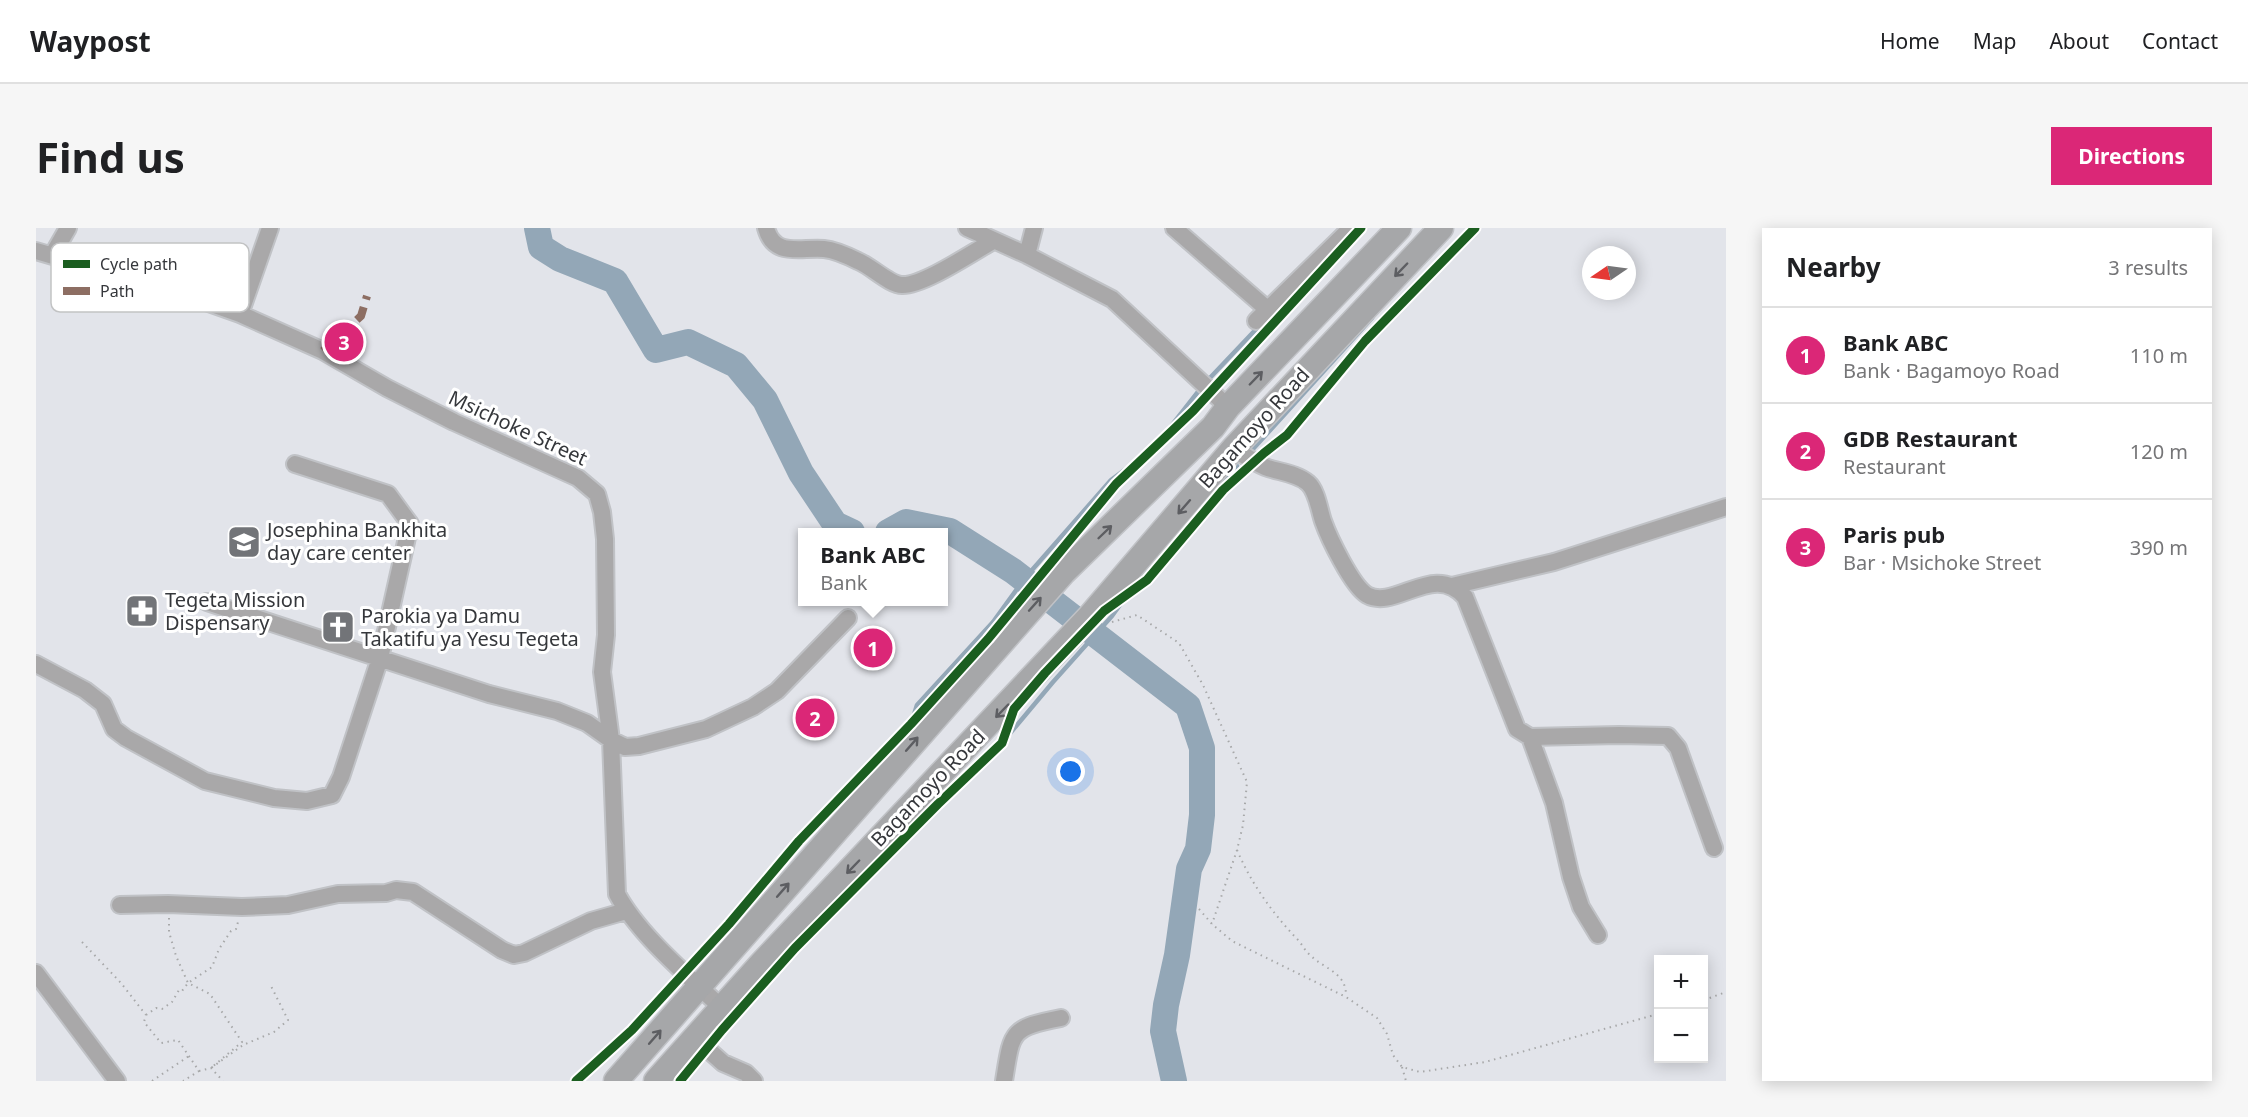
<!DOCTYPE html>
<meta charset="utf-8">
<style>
:root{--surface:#fff;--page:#f6f6f6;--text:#202124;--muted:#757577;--line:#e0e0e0;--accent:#db2777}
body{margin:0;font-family:"Noto Sans",sans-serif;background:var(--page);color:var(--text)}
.controls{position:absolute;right:18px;bottom:18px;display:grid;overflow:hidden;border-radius:0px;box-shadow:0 3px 15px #0003}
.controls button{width:54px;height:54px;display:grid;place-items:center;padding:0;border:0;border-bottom:2px solid var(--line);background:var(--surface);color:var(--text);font:30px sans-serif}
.compass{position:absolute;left:1546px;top:18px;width:54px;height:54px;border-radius:50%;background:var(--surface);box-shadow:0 3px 15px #0003;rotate:257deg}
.you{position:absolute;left:1035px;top:544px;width:21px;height:21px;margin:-15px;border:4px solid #fff;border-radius:50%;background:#1a73e8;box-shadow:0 0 0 9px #1a73e833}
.badge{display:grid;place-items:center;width:39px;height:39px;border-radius:50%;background:var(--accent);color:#fff;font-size:20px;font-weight:700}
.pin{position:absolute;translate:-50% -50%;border:3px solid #fff;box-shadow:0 2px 6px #0006}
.popup{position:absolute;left:762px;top:300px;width:150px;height:78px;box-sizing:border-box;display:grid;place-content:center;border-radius:0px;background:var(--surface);filter:drop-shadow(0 2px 4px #0005);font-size:20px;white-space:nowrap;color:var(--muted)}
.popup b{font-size:22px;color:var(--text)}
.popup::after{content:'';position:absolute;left:50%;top:100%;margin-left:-12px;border:12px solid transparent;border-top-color:var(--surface)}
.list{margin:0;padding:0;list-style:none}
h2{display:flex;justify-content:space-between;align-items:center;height:78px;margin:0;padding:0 24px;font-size:26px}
h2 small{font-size:20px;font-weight:400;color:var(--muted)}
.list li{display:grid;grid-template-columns:39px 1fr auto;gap:18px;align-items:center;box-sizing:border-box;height:96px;padding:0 24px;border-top:2px solid var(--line)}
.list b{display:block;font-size:22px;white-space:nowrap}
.list p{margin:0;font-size:20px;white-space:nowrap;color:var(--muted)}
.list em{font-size:20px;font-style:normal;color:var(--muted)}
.map{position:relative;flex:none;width:1690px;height:853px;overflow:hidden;border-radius:0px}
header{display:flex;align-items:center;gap:36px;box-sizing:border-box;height:84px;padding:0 30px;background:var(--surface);border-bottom:2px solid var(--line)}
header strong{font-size:28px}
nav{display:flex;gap:33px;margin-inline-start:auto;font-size:21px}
.intro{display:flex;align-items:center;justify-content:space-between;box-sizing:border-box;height:144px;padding:0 36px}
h1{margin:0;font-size:42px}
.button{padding:15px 27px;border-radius:0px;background:var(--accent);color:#fff;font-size:21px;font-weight:700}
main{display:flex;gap:36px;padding:0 36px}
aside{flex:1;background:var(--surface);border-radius:0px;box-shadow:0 3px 15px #0003}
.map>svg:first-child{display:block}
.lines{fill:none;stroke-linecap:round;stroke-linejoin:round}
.stream{stroke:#93a7b7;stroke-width:4.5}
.river{stroke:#93a7b7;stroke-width:26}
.minor-casing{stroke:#c0c2c6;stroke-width:20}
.highway-casing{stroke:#c0c2c6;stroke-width:27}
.path{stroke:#a7a8a9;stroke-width:2;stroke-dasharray:1.5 4.5;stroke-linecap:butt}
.minor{stroke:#a9a8a9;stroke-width:16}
.highway{stroke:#a6a7a9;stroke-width:24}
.quiet{stroke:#8d6e63;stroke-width:8;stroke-dasharray:15 8;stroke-linecap:butt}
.cycleway-casing{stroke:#fff;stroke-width:13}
.cycleway{stroke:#1b5e20;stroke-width:9}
.oneway{stroke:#5d5e62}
.labels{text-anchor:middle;stroke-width:6;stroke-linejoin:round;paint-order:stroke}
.street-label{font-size:20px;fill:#35373b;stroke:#fff}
.poi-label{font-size:20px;fill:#35373b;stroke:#fff;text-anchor:start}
.key{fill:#fff;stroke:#c2c3c4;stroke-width:1.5}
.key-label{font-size:16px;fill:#35373b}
</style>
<header>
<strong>Waypost</strong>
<nav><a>Home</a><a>Map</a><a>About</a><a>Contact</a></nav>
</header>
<div class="intro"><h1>Find us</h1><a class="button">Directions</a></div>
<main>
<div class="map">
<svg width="1690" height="853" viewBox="0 0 1690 853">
<rect width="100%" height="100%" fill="#e2e4ea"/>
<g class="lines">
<path class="stream" d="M1171,153L1225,96
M1217,221L1336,90
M875,496L881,477L957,394L989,350L1075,252L1118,220L1165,160
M831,640L966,515L1017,454L1076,388L1094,363L1201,238"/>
<path class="river" d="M501,0L505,19L524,31L579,53L620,122L652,114L700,137L729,172L765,245L799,296L816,304
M852,304L870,294L914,303L977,343L1152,478L1166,520V587L1162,621L1153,641L1141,727L1130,777L1127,803L1138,853"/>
<defs>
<path id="minor" d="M730,0C738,30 764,19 788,21C799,22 812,28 822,33C835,38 854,57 866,57C887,58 937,24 957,13
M931,0L991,27L1076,71L1192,179
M1138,0L1231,81
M0,23L156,69L204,86L287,123L351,160L418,194L542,250L561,266L566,284L569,311L570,407L566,444L575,512L581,666C603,707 651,747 686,780
M17,26L32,0
M991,27L998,0
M204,86L234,0
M1220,93L1315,0
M1197,221C1208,227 1218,234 1229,239C1242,244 1261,245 1272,255C1281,263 1283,281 1287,293C1293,310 1316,358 1331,367C1359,383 1398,333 1429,369L1481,501L1494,509L1583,507L1632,508L1642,520L1678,620
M1416,358L1518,334L1690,279
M171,374L453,466L521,483L551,495L575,512L589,519L603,518L670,501L717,479L741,463L812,390
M0,436L49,462L67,476L78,501L90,510L169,553L238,570L271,573L296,567L305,549L344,430L374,296L352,266L259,236
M1494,509L1518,575L1535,649L1545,679L1562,707
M84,677L132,676L206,679L252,677L302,666L350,665L360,662L377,664L466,722L478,727L488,725L555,693L590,683
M0,745L81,853
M659,810L687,835L710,845L718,853
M968,853C976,803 974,800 1025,790"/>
<path id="highway" d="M580,853L1027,345L1177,199L1192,179L1363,0
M620,853L725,736L1054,388L1197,221L1405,0"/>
</defs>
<use href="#minor" class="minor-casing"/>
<use href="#highway" class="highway-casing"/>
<path class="path" d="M1076,394L1101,387L1143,415L1167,457L1211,554L1207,597L1201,622L1176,696
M1201,622C1216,657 1237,686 1263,713C1267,718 1270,724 1275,728C1289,741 1310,745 1310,767
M1163,681L1176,696L1196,713L1310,769L1341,790L1351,806L1357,827L1366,839L1384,844L1449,834L1622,786
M133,690V704L140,728L152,755L174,766L206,814L175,840L207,817L238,804L252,792L235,758
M46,714L85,755L110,787L108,794L125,815L142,812L163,843L147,853
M1668,772L1690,764
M110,787L120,780L126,781L136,774L143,762L146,763L152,755L176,739L183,721L195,703L200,701L202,694
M1366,839L1370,853
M163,843L175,840L187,853
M116,853L153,828"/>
<use href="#minor" class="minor"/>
<use href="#highway" class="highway"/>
<path class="quiet" d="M287,123L325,88L331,68"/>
<defs>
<path id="cycleway" d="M540,853L596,802L693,696L763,613L875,496L952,411L1080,256L1157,183L1325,0
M644,853L686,802L759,720L902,576L966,515L978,481L1009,445L1068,383L1111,352L1187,262L1228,225L1251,207L1329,113L1439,0"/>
</defs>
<use href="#cycleway" class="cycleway-casing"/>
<use href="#cycleway" class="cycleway"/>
</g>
<defs><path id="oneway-shaft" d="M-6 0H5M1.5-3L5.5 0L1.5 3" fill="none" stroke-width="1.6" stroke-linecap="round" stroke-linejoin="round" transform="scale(1.5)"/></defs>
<g class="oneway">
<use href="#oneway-shaft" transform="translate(1365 42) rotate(134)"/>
<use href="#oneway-shaft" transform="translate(1220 150) rotate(-46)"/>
<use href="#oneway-shaft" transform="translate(1148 279) rotate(131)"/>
<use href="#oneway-shaft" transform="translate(1069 304) rotate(-44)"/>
<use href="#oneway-shaft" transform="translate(999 376) rotate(-48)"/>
<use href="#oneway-shaft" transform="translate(966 483) rotate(134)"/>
<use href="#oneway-shaft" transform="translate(876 516) rotate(-49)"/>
<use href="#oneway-shaft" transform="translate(817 639) rotate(134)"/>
<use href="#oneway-shaft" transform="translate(747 662) rotate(-49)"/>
<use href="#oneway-shaft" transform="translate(619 809) rotate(-49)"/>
</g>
<defs>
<symbol id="school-square" viewBox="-11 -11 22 22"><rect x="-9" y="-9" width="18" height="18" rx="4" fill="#727478" stroke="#fff"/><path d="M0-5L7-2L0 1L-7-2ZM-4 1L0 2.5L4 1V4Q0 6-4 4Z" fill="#fff"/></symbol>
<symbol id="pharmacy-square" viewBox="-11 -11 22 22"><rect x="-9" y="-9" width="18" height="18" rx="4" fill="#727478" stroke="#fff"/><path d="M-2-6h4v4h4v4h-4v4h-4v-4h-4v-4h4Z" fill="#fff"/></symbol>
<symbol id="church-square" viewBox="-11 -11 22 22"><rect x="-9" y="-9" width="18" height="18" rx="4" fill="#727478" stroke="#fff"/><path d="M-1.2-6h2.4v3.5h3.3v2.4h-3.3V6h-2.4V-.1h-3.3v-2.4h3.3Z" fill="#fff"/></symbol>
</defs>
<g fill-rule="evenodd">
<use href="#school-square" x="189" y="295" width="38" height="38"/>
<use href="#pharmacy-square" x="87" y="364" width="38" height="38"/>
<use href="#church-square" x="283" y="380" width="38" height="38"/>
</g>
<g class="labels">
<g class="street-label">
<text transform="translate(482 200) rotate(25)" y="7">Msichoke Street</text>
<text transform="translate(1218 200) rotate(-48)" y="7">Bagamoyo Road</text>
<text transform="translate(892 560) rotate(-46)" y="7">Bagamoyo Road</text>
</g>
<g class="poi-label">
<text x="231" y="309">Josephina Bankhita<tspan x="231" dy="23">day care center</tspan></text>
<text x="129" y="379">Tegeta Mission<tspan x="129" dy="23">Dispensary</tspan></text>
<text x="325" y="395">Parokia ya Damu<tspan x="325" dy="23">Takatifu ya Yesu Tegeta</tspan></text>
</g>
</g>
<rect x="15" y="15" width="198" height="69" rx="9" class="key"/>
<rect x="27" y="32" width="27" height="8" fill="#1b5e20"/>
<rect x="27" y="59" width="27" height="8" fill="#8d6e63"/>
<g class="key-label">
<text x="64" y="42">Cycle path</text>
<text x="64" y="69">Path</text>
</g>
</svg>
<div class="controls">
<button>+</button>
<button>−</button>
</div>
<svg class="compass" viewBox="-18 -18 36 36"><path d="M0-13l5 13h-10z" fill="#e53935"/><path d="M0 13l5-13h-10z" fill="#757577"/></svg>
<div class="you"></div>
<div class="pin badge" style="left:837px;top:420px">1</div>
<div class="popup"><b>Bank ABC</b>Bank</div>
<div class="pin badge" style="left:779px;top:490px">2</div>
<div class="pin badge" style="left:308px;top:114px">3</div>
</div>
<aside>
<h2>Nearby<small>3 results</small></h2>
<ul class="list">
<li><span class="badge">1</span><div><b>Bank ABC</b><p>Bank · Bagamoyo Road</p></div><em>110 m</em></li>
<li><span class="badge">2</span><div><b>GDB Restaurant</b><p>Restaurant</p></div><em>120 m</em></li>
<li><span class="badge">3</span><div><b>Paris pub</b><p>Bar · Msichoke Street</p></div><em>390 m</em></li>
</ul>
</aside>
</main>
